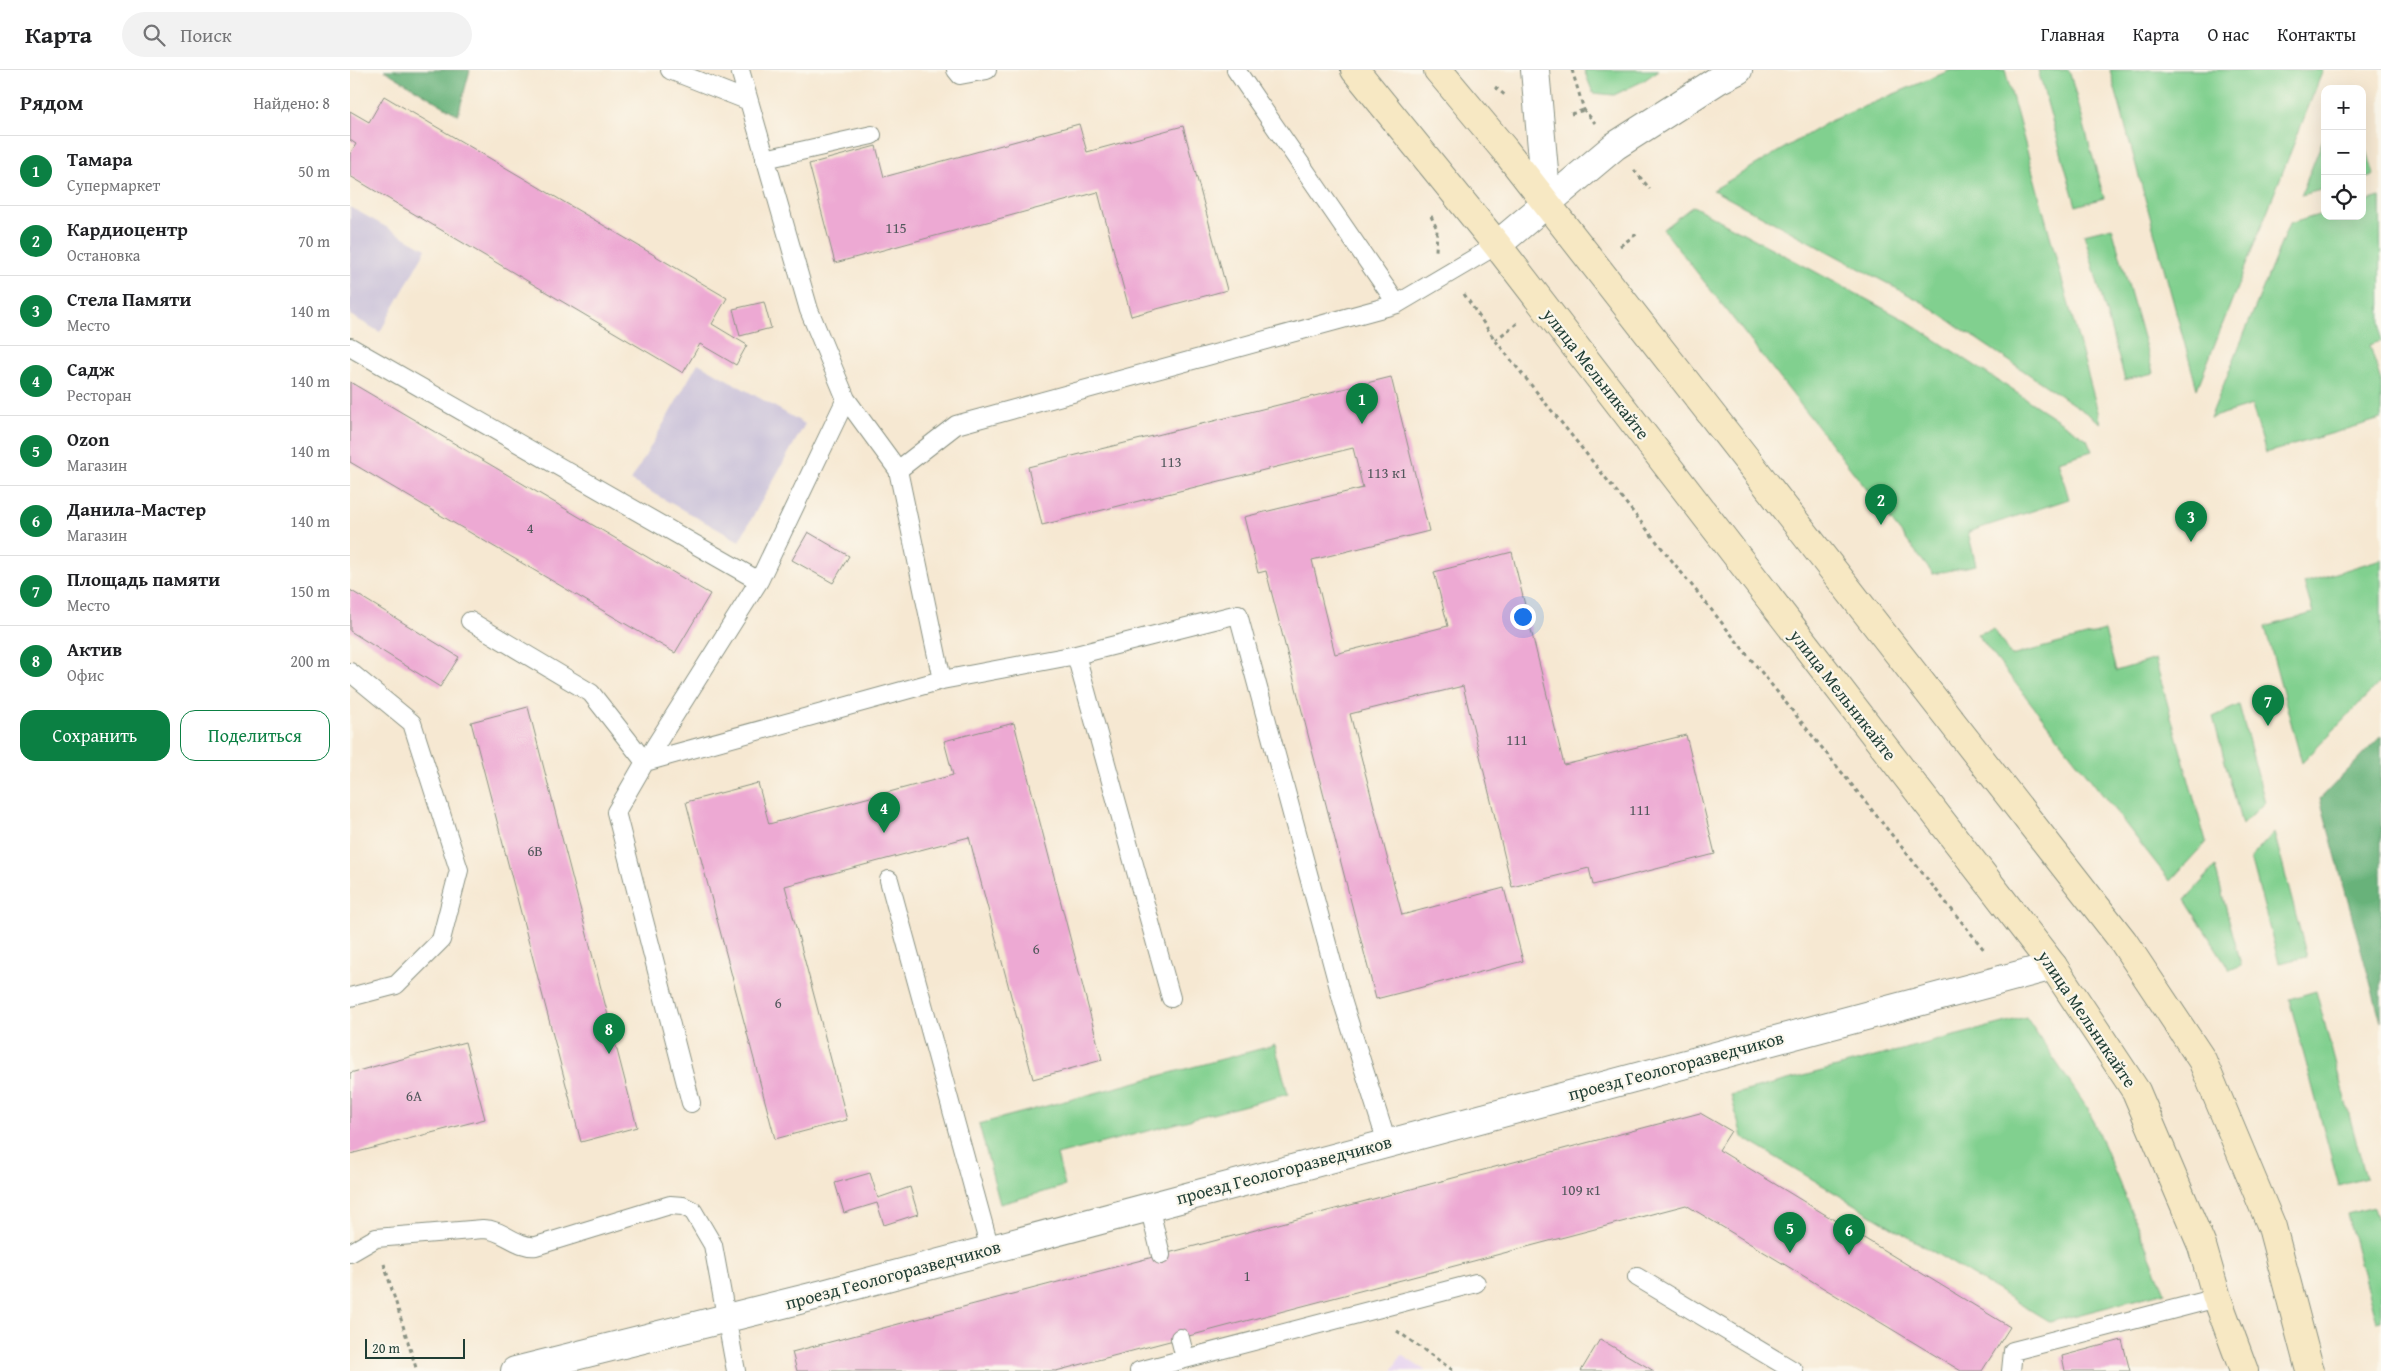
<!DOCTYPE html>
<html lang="ru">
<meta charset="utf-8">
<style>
:root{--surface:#fff;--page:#f2f2f2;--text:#202124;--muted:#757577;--line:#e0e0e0;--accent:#0b8043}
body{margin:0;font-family:"Gentium Book Plus",serif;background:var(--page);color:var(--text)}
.controls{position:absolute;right:15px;top:15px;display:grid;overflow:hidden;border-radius:10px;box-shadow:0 5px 20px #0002}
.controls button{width:45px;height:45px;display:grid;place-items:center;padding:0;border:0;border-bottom:1px solid var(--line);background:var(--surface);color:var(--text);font:25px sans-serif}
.scale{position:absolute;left:15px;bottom:12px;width:100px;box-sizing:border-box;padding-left:5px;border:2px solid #1f3d34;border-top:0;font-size:14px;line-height:18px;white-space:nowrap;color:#1f3d34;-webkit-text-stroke:4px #fbf7ec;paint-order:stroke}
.you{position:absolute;left:1172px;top:546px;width:18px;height:18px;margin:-12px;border:4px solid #fff;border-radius:50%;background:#1a73e8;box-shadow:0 0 0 8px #1a73e833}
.badge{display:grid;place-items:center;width:32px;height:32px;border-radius:50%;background:var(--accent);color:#fff;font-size:16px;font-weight:700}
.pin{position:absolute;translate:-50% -41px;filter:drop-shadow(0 1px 2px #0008)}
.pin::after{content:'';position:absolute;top:26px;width:18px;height:15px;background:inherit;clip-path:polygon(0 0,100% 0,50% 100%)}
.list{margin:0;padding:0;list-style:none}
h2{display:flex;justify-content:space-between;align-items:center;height:65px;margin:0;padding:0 20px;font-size:21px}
h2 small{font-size:16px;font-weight:400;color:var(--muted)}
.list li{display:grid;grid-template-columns:32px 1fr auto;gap:15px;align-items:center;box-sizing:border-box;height:70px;padding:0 20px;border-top:1px solid var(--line)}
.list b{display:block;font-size:19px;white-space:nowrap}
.list p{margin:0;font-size:16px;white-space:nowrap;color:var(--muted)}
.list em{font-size:16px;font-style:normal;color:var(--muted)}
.actions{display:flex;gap:10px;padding:15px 20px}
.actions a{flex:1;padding:11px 0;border:1px solid var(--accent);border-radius:15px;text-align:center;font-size:18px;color:var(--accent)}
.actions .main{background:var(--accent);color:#fff}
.icon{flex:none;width:28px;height:28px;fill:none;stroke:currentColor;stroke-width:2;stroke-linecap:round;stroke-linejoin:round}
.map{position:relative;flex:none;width:2031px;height:1301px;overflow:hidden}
header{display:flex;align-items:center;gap:30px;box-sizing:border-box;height:70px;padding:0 25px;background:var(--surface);border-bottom:1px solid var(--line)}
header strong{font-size:24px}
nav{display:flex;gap:28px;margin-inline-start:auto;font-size:18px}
.search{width:350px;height:45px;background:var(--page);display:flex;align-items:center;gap:12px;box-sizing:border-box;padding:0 18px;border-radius:28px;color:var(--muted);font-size:19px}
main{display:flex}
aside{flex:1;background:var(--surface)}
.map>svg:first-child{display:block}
.built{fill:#e6d2f0}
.industrial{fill:#c8bfd8}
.green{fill:#81d08f;stroke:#508662}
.forest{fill:#68b27a;stroke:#447857}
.building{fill:#eda9d3}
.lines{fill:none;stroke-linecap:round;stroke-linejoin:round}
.service-casing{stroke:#8a9283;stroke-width:20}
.minor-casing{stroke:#8a9283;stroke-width:30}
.tertiary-casing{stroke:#8a9283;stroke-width:30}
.secondary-casing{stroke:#8a9283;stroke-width:30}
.path{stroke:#8a9283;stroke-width:3;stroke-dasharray:4 4;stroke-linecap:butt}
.service{stroke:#fff;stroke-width:18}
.minor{stroke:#fff;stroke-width:28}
.tertiary{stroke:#fff;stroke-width:28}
.secondary{stroke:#f7e8c3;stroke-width:28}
.labels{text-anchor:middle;stroke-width:4.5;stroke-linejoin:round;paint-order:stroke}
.number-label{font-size:15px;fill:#52585c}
.street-label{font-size:18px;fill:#1f3d34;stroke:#fbf7ec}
</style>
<header>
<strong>Карта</strong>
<div class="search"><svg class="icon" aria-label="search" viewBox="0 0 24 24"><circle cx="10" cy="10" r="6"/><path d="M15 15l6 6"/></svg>Поиск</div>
<nav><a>Главная</a><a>Карта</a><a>О нас</a><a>Контакты</a></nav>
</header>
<main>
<aside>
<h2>Рядом<small>Найдено: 8</small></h2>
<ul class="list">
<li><span class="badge">1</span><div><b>Тамара</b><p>Супермаркет</p></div><em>50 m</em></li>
<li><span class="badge">2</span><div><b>Кардиоцентр</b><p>Остановка</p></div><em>70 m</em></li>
<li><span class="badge">3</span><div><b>Стела Памяти</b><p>Место</p></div><em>140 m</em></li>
<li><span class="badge">4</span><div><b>Садж</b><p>Ресторан</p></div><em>140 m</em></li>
<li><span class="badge">5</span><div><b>Ozon</b><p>Магазин</p></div><em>140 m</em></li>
<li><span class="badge">6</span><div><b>Данила-Мастер</b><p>Магазин</p></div><em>140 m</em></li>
<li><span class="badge">7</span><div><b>Площадь памяти</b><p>Место</p></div><em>150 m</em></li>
<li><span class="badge">8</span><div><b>Актив</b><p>Офис</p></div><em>200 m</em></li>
</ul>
<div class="actions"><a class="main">Сохранить</a><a>Поделиться</a></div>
</aside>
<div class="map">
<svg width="2031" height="1301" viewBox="0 0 2031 1301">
<rect width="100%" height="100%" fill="#fbf7ec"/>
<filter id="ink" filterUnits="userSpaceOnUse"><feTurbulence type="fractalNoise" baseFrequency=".02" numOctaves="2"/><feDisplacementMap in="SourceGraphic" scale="10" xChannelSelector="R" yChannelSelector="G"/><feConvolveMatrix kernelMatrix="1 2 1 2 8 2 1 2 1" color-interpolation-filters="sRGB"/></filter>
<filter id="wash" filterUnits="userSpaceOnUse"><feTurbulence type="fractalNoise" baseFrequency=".0096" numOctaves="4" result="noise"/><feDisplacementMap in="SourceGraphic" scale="20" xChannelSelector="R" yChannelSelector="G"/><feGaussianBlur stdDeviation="1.12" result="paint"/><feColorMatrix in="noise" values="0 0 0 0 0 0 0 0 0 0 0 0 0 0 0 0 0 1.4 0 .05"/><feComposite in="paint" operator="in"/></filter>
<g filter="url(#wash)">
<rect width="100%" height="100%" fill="#f6e8d2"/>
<path class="built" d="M1051,1285L1076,1301H1042Z"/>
<path class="industrial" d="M0,137L76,179L30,262L0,245Z
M348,293L455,354L389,471L281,411Z"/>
<path class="green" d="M1234,0H1309L1293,11L1264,25L1243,23Z
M1601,0H1655L1751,353L1572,232L1363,120L1482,50Z
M1688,0H1719L1754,128L1726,136Z
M1760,0H1973L1847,319Z
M2012,63L2024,105L2012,108Z
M1975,64V119L1951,125Z
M2030,127L2031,271L2020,275L2031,312V349L1916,383L1902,335L1860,348L1939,154L1975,143V146H2012V132Z
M1343,136L1557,251L1737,369L1742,381L1708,391L1719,429L1618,462L1626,495L1583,504L1313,159Z
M1762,157L1803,303L1775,310L1734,164Z
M2031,489V611L1952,693L1915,557L1963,543L1954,513Z
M1644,559L1661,586L1755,561L1766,601L1805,589L1856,772L1820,811L1627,564Z
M1889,635L1915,732L1892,755L1863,647Z
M1924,762L1957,887L1929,893L1901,788Z
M1865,797L1891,895L1880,900L1835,830Z
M1966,921L2016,1108L1989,1116L1939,929Z
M1676,947L1739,1041L1815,1222L1700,1252L1392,1067L1381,1025Z
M925,975L938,1024L707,1085L715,1116L650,1134L629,1054Z
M2024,1137L2031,1163V1251L2026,1252L1997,1144Z"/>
<path class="forest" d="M34,0H120L108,45Z
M2031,666V952L1970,729Z"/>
<g id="blocks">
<path class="building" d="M34,26L377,228L362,254L397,275L386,295L350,274L333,303L0,106V84L6,74L0,70V41L19,52Z
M729,54L737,82L833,56L877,220L781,246L748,122L485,193L459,94L526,76L534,107Z
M414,232L421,258L390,266L383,239Z
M1041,307L1079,461L962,490L985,584L1098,556L1084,502L1162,482L1214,695L1336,665L1365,784L1243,815L1239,798L1162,817L1113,616L1000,644L1052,845L1154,818L1173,891L1026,929L916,501L908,503L894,447L1013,418L1003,378L692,455L678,397Z
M0,312L360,524L325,583L0,392Z
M458,462L499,486L483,513L442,490Z
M0,520L109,587L90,617L0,561Z
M178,637L287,1057L231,1072L121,652Z
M664,653L752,990L683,1009L619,767L435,816L497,1050L425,1069L336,732L408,713L419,754L603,705L594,671Z
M115,972L135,1049L0,1084V1003Z
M1350,1043L1381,1061L1369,1080L1660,1257L1632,1301H1611L1336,1135L706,1301H447L442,1282Z
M520,1103L528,1128L560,1117L568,1144L534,1155L527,1133L494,1143L485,1113Z
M1250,1269L1304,1301H1231Z
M1772,1270L1780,1301H1715L1712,1286Z"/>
</g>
</g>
<g filter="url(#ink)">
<use href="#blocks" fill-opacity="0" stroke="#8a9283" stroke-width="1"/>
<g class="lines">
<defs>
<path id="service" d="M320,0L399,31L390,0
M606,0L610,5L637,0
M886,0L1047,234
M399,31L459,240L496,329L548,400
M415,89L522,65
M0,277L409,511L295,692L241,623L120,551
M409,511L496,329
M726,585L821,928
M0,602L62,653L109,800L91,870L46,915L0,927
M592,610L548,400L606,355L1047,234L1147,175
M539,810L640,1179
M341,1033L266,742L295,692L592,610L726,585L888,544L993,933L1037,1073
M799,1136L811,1185
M0,1183L26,1168L133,1159C153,1159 166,1178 186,1176L320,1135L333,1136L343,1141L363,1175L386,1301
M1287,1207L1444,1301
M830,1268L835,1288
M789,1301L1126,1213
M1661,1301L1663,1281L1867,1228"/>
<path id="minor" d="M165,1301L473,1224L1703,896"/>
<path id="tertiary" d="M1185,0L1197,134
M1147,175L1265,76L1368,10L1388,0"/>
<path id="secondary" d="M1005,0L1147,175L1703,896L1786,1021L1852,1176L1867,1228L1894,1301
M1088,0L1154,79L1773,871L1852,990L1922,1157L1960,1301"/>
</defs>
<use href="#service" class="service-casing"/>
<use href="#minor" class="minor-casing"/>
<use href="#tertiary" class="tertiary-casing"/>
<use href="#secondary" class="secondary-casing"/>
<path class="path" d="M1222,0L1234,40L1245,53
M1145,17L1156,26
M1221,44L1234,40
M1284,100L1300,119
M1081,146L1087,159L1086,181
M1270,176L1288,163
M1114,224L1145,270L1635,881
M1145,270L1169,252
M34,1194L67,1301
M1047,1261L1104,1301"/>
<use href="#service" class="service"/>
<use href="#minor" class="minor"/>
<use href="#tertiary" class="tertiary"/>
<use href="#secondary" class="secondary"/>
</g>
</g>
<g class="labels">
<g class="number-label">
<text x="546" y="163">115</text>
<text x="821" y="397">113</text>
<text x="1037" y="408">113 к1</text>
<text x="180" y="463">4</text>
<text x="1167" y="675">111</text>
<text x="1290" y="745">111</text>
<text x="185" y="786">6В</text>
<text x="686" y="884">6</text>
<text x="428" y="938">6</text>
<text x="64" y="1031">6А</text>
<text x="1231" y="1125">109 к1</text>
<text x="897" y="1211">1</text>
</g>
<g class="street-label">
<text transform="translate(1246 304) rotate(52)" y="6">улица Мельникайте</text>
<text transform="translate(1493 625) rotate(52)" y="6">улица Мельникайте</text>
<text transform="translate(1737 949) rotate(56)" y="6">улица Мельникайте</text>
<text transform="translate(1326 996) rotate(-15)" y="6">проезд Геологоразведчиков</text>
<text transform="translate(934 1100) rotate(-15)" y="6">проезд Геологоразведчиков</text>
<text transform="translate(543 1205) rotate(-15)" y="6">проезд Геологоразведчиков</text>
</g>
</g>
</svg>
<div class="controls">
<button>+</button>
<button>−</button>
<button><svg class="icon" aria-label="locate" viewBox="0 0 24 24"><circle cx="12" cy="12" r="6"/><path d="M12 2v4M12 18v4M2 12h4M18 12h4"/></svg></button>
</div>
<div class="scale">20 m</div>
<div class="you"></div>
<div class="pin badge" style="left:1012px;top:354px">1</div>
<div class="pin badge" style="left:1531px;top:455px">2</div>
<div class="pin badge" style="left:1841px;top:472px">3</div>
<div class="pin badge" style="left:534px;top:763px">4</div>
<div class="pin badge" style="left:1440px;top:1183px">5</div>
<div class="pin badge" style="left:1499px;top:1185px">6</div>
<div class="pin badge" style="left:1918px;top:656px">7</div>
<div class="pin badge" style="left:259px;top:984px">8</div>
</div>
</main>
